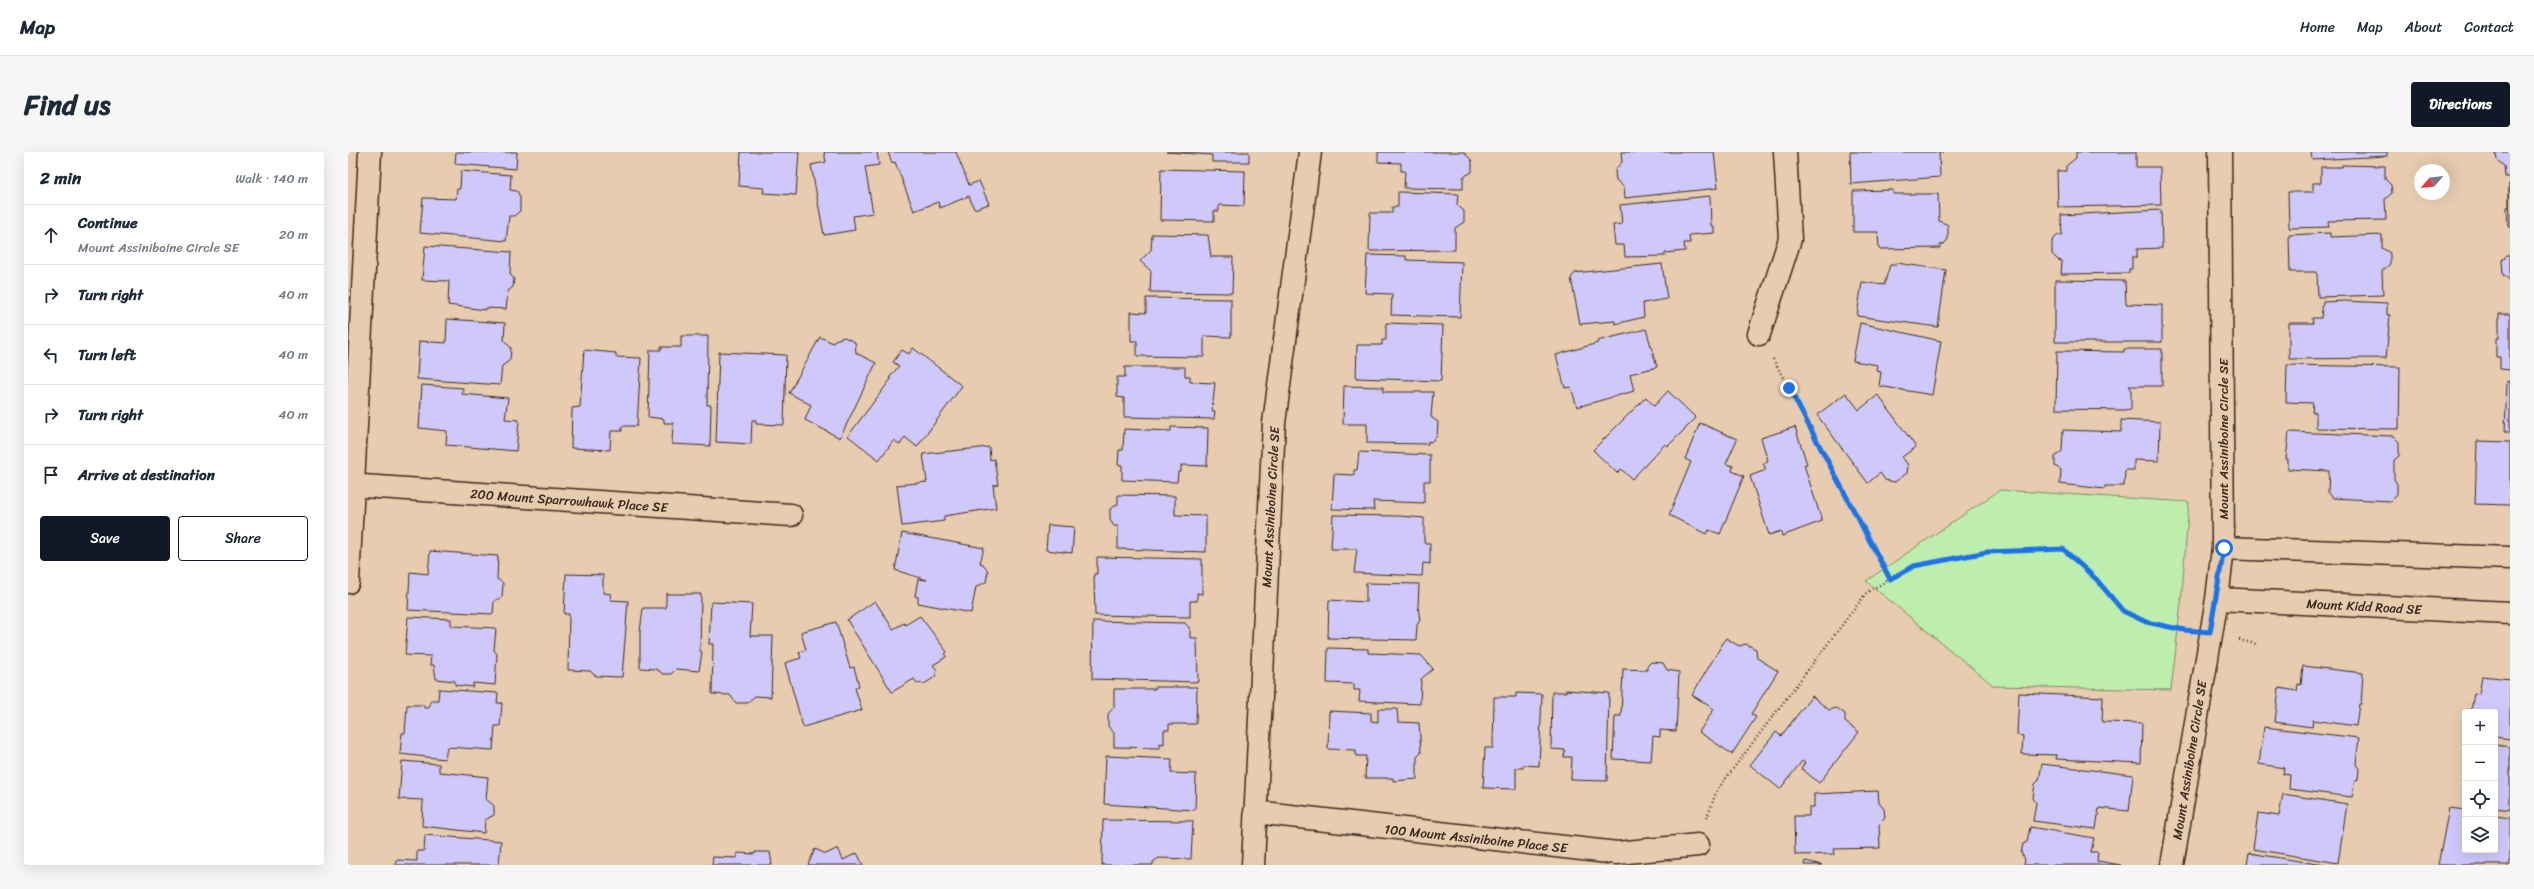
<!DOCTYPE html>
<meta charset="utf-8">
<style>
:root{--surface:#fff;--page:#f6f6f7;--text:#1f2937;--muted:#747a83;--line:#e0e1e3;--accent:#111827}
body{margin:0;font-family:Sriracha,sans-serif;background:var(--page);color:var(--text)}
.controls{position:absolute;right:12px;bottom:12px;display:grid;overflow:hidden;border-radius:4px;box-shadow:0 4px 16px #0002}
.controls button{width:36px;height:36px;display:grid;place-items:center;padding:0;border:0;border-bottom:1px solid var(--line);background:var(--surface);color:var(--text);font:20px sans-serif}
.compass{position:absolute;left:2066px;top:12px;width:36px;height:36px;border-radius:50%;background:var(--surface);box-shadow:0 4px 16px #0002;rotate:242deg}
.stop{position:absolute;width:12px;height:12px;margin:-9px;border:3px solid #1a73e8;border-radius:50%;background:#fff}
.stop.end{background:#1a73e8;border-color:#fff;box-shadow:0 1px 4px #0008}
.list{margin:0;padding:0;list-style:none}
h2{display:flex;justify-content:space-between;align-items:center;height:52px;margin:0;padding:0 16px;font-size:17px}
h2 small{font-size:13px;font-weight:400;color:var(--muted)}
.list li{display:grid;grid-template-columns:26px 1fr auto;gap:12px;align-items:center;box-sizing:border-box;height:60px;padding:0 16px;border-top:1px solid var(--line)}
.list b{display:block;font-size:15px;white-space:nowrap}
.list p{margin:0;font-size:13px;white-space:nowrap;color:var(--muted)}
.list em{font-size:13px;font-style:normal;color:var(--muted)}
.actions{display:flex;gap:8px;padding:12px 16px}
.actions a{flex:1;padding:9px 0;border:1px solid var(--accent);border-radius:4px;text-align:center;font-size:14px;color:var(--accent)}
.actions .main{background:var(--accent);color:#fff}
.icon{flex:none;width:22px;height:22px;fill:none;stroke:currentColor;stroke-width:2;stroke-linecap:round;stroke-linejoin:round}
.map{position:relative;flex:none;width:2162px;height:713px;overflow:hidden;border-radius:4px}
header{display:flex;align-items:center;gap:24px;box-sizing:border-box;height:56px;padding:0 20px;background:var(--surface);border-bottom:1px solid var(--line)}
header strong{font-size:19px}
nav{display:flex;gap:22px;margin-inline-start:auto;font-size:14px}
.intro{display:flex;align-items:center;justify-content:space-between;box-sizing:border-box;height:96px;padding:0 24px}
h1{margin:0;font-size:28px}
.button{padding:10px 18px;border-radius:4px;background:var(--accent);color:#fff;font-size:14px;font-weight:700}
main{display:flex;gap:24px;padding:0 24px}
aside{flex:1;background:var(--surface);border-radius:4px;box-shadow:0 4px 16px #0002}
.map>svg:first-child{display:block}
.park{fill:#beeead;stroke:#7c8c66}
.building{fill:#cfc9fb;stroke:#3b2a1e}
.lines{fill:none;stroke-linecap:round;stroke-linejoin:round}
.minor-casing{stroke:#3b2a1e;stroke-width:25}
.path{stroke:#3b2a1e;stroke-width:2.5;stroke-dasharray:1 3;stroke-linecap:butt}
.minor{stroke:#e7ccaf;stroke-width:22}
.route{stroke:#1a73e8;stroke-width:5}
.labels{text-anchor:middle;stroke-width:3;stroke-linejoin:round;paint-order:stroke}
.street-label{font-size:13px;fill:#3b2a1e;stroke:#e7ccaf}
</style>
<header>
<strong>Map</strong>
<nav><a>Home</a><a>Map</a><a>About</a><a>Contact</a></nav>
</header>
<div class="intro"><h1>Find us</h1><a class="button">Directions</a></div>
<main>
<aside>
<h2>2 min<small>Walk · 140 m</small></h2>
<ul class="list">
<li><svg class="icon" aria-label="ahead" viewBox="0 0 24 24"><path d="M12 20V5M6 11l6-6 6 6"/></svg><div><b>Continue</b><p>Mount Assiniboine Circle SE</p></div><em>20 m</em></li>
<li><svg class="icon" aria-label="right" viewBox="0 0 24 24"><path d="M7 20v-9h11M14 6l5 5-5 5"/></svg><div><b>Turn right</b></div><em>40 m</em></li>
<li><svg class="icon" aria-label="left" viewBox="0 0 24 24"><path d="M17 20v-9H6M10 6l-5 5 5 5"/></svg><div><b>Turn left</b></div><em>40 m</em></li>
<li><svg class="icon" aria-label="right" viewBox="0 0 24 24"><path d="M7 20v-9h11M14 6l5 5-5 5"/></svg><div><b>Turn right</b></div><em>40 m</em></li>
<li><svg class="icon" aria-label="arrive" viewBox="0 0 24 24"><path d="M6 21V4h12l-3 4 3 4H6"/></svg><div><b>Arrive at destination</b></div></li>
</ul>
<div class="actions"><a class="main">Save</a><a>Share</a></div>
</aside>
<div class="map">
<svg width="2162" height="713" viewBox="0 0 2162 713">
<rect width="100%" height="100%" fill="#e7ccaf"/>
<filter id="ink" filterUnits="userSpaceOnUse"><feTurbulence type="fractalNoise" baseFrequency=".025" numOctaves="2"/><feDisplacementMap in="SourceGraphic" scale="8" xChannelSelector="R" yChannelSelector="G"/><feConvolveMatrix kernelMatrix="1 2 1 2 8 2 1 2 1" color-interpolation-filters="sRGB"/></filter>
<g filter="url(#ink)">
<path class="park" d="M1652,338L1841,350L1833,451L1823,538L1646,534L1518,429Z"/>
<path class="building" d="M108,0H169L168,17L107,12Z
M393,0H451L448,43L415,41L416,36L391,34Z
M476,0H529L531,13L517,15L525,61L505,64L507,78L476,83L463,13L478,10Z
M540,0H608L621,33L631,29L641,52L626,57L621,44L592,56L590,50L566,59L547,10L544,11Z
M818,0H901V10H864V3Z
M1030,0H1116L1124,9V20L1115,25V37L1056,36L1057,19H1053V11L1030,10Z
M1273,0H1366L1370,36L1277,46L1276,35L1268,28L1267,18L1274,10Z
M1502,0H1596L1591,1L1592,25L1503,32Z
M1728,0H1788V15H1812L1813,53L1710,55L1709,19H1718V14L1728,6Z
M1963,0H2039V4L1964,8Z
M2148,0H2162V25H2157L2156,14L2149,8Z
M1994,13L2037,14V27L2043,33L2044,41L2037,47L2038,68L1980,69L1981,75L1941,76L1940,40H1965V31H1973V15H1994Z
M813,17L897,19L896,54L871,53V59H866V69L812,68Z
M113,19L163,23L162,38L169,39L172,45V59L166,64H161L158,89L72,81L75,46L108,47L109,37H112Z
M2161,32L2162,75H2160L2159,55H2161Z
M1545,38V42H1590L1591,69L1600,73V87L1596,92L1592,93V96L1531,97L1530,80H1505V39Z
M1050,40L1110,42L1109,53L1116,59V70L1107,76V98L1021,99L1022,61H1044V55H1050Z
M1362,44L1363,74H1366V81L1341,83L1342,91H1336L1337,99L1317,101V104L1277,105L1276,93H1267L1265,73L1274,72L1272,53Z
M1813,58L1814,96L1789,97V105H1784V117H1781V121L1713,122L1714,109L1710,108L1704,102V89L1710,83H1714L1713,63Z
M1982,81V85L2034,83V96L2042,101V112L2034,119L2035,143L1970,145L1969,120H1942L1941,83Z
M804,82L860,83L863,105H885L884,141L802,140L803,119L792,109L803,98Z
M77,94L163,100L162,122L166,127L165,135L160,139L158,157L138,156L137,158L100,153L101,129L74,128Z
M1019,103L1058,104V108L1114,110L1112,165L1043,163L1044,142L1017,141Z
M2159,103H2162V128L2155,123L2154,108Z
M1548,111L1598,118L1590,175L1509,164L1514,130L1536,133L1542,113H1548Z
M1314,112L1319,147L1295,151L1296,165L1267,172V169L1232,172L1223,126L1227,121Z
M1707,128L1777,129L1778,152L1814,153V190H1707Z
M798,146L883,147V185L856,184V205L789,204V189H783V160L798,161Z
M1996,149L2039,151V163H2042L2038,206L1941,207V171H1965L1964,166H1973L1975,150Z
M2151,162H2162V218L2152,217V205H2148V186H2151Z
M99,167L157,171L156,188L163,196L162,208L154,214L152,233L69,227L71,189L98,191Z
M1038,171L1095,173L1093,229L1008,226L1009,193H1034V188H1038Z
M1512,171L1593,189L1584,243L1531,234L1533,220L1529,219L1530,213L1505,209Z
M1298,177L1309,215L1282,222L1286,239L1229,255L1223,235L1217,236L1208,203L1250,191L1249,189Z
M333,184H360L359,253H363L362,294L324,292L325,271H316V267L300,265L302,198H313V195H333Z
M472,185L485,191L487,188L496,185L507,190L508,201L528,211L492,286L457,268L463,253L441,241Z
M565,196L614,234L569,295L557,285L552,293L546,288L531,308L500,284L543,227L541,226L551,214L545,210L554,198L561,202Z
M1776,197H1814V234H1781L1783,236V257L1777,258L1708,257L1709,199L1776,200Z
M236,198L268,201V205L293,206L289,274H274V279H263L262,298L223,296L224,256L232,255Z
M371,200L438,203L436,273L408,272V268H404L403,292L368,290Z
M1939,213L2052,215L2051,277L1968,276V260H1964L1965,251L1938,250Z
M777,215H837V224H842V230L867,231L864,259H867L866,267L776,265V246L769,245V225H777Z
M2159,229L2162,230V280H2157Z
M74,233L115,236L114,242L160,246L157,267L171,268L168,299L98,293L99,279L71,276Z
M996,234L1035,235V240H1085L1083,265L1090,270L1089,284L1083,290L1080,289V292L1019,291V272H995Z
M1320,239L1348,266L1320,294L1317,292L1284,327L1273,317L1269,321L1245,298L1298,245L1306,254Z
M1498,241L1511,258L1530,243L1568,295L1554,305L1560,313L1559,321L1547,330L1537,328L1532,321L1520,331L1469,263Z
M1773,268L1812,270L1811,309L1786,308V318H1777L1776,334H1757V337L1712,332L1713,318L1707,314V305L1714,299L1715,278L1773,280Z
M1352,271L1389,287L1378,312L1385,314L1384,319L1396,324L1372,382L1361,378L1358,382L1321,363L1343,310L1337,307Z
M823,275L860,276L859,314L833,313V320H830L829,330L774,328V313H770L771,298H775L776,277L823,279Z
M1447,275L1459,312L1456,313L1474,369L1434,384L1433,379L1421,383L1402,324L1418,318L1415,311L1420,309L1413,286Z
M1941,280L2045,284L2051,290V304L2046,308V327L2049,332V342L2042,349L1985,346L1980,340L1981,319L1940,317V307H1938Z
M2129,289L2162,290V353L2127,352Z
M641,295L642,308L646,307L650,332L645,333L648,356L596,364V369L554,374L549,333L579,330L575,302Z
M1011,300L1082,303V329H1076V351L1025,349L1026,358L984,357L986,322L1006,323V318H1009Z
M770,343L827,344V363L858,364V400L770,397V374H766L762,368V357L770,352Z
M985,363L1051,364L1076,366V391H1082V412L1075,411L1074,424L1006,421L1009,397H983Z
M700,373L726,375L724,401L698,398Z
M554,381L636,396L632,411L635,412L640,419L638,430L628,435L623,461L570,451V445L567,444L570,427L579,428L547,418Z
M82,399L150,404L149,427L155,431L154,445L146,449L145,462L60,458L62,420L80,422Z
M749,405L854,407V442L849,441V449H842V465L747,463L746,422H749Z
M218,422L255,423V441L263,442L262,448L280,449L274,525L248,524L242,519L220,518L221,462H216Z
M1018,431L1071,432L1070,455L1072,468L1069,473L1068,488L980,486L981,448L1018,450Z
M318,442H353L352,499L354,500L351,519L328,517L323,522H315L308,517L292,516V480L295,456H318Z
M527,449L545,477L556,471L557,473L572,464L599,500L597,502L598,505L585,513L589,518L587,525L576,532L569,531L566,527L544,540L499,468Z
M363,450L404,452L402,484H425L423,545L407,544L399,551H388L382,543L364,542L365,492H361Z
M60,465L103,467V474L148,476L146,498L149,502L147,533L125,531V535L107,533V529L88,527L86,513H82L83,504L57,503Z
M745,469L837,471L842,477V486H849L850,530L744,527Z
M488,470L502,516L506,515L511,534L507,536L514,558L455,575L437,511L453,506L451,500L458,498L453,480Z
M1378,486L1391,494L1398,492L1408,497L1409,506L1430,519L1403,562L1408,565L1384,602L1351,580L1366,557L1344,543Z
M980,496L1020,497V501L1073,503L1085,517L1073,527L1072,552L1011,549L1012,538H1006V532L979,531Z
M1303,510L1315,511L1319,518L1331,520L1328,579L1312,578V585L1305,584L1303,609L1265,607L1267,564H1273L1275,517L1299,518V514Z
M1955,514L2015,521L2013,552H2011L2008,574L1965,568L1964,575L1927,570L1931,536L1949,539L1950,532L1953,533Z
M2134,524L2162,527V587L2147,585V560H2123L2126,541L2131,542Z
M807,535H849L848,572H821V578H816V592L812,591V596L766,595V581L760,574V562L766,555V537H807Z
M91,537L150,541L149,551H154L152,574H147L145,598L99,595L97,607L52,602L54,581H57L59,553H76V556H81L83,548H90Z
M1218,538L1261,541L1259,629L1223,628L1224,605H1216L1217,598L1203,597L1204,540H1218Z
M1168,541L1194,542L1191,614L1175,613V616H1168V637L1135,636L1137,596H1145L1146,545H1168Z
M1671,541L1755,545L1754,570L1794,571L1793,611L1708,607L1709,603L1674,602L1675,584L1669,583Z
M1464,544L1481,558L1489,556L1497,562V570L1511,580L1471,631L1453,616L1457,611L1454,609L1432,637L1402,613L1428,580L1433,584Z
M1030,557H1049L1050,570L1071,571L1073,601L1069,605V627L1045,629V626H1017L1018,604H1008V598L980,597L981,559L1023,561V569L1030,570Z
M1916,575L2011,586L2008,612L2011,617L2010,627L2006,631L2004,645L1941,637L1942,623L1935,622L1936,616L1911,612Z
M2147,593L2162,595V658L2147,656Z
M758,604L824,607L823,621L848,622L847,658L756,652Z
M54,609L91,612V620L140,625L138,647L146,654V663L137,668L136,681L74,674L75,648L51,647Z
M1694,612L1785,623L1781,659L1751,656L1748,677L1685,669L1688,651L1685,646L1687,632L1691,628Z
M1530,639L1531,651L1536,657L1537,666L1531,672L1532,696L1486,697L1487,702L1447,703L1446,664H1461V655H1466V642Z
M1935,642L1999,652L1990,711L1905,697L1910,661L1931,664Z
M2101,656L2117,658V698H2147V664L2162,666V713H2090Z
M755,668L845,669L843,707L811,706L805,710V713H754Z
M1682,675L1746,686L1743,700H1750L1749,709L1773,713H1676L1677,707L1673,701L1675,692L1679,690Z
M77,683L153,689L151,713H48V708L69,709V699H76Z
M490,696L495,708L509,701L515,713H460L467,697L478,702Z
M407,700H422L424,713H364L365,705L389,706V701L407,702Z
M1901,701L1976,713H1899Z
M1457,709L1474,713H1456Z"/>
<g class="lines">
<defs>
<path id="minor" d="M1411,182L1442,87L1437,0
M0,333L443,363
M1875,396L2162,406
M0,430L22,0
M1869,447L2162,461
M907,660L1269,701L1350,693
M905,713L926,271L962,0
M1824,713L1869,447L1875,396L1872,0"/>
</defs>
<use href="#minor" class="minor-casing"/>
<path class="path" d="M1425,207L1542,427
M1891,488L1908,492
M1359,666L1369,638L1519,440L1566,414L1639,400L1715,397L1748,427L1775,459L1798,470L1835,478"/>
<use href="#minor" class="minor"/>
</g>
</g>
<g class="lines" filter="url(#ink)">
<path class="route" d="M1441,236L1542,427L1566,414L1639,400L1715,397L1748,427L1775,459L1798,470L1836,478L1862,480L1876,396"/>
</g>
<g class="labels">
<g class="street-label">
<text transform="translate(1875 287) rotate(-90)" y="5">Mount Assiniboine Circle SE</text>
<text transform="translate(221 348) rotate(4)" y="5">200 Mount Sparrowhawk Place SE</text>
<text transform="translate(922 355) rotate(-87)" y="5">Mount Assiniboine Circle SE</text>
<text transform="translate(2016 454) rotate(3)" y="5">Mount Kidd Road SE</text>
<text transform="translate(1841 608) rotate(-81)" y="5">Mount Assiniboine Circle SE</text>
<text transform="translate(1128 686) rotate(6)" y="5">100 Mount Assiniboine Place SE</text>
</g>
</g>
</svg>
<div class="controls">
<button>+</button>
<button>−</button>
<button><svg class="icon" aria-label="locate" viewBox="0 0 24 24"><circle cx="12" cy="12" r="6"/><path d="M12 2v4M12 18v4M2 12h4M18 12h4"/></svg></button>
<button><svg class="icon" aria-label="layers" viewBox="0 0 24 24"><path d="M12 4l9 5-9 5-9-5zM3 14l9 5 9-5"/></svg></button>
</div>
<svg class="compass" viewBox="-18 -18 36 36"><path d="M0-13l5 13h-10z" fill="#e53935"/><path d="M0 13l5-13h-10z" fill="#747a83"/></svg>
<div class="stop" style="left:1876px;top:396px"></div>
<div class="stop end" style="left:1441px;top:236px"></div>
</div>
</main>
